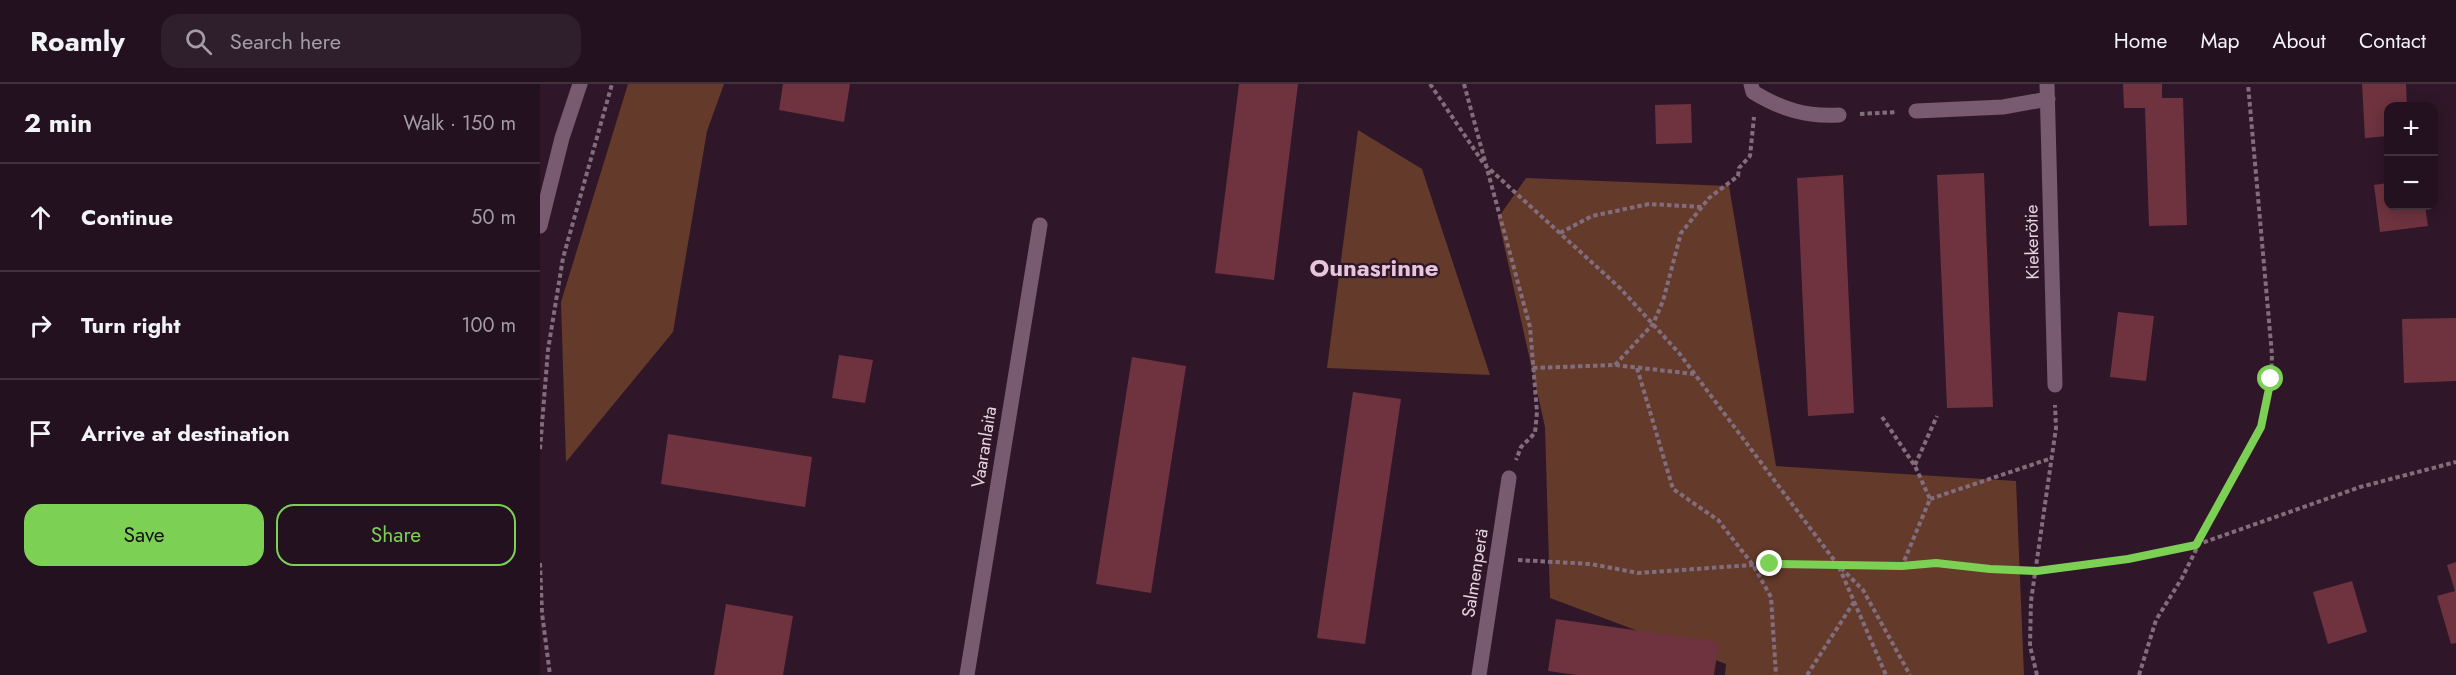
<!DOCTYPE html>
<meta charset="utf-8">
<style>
:root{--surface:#23111f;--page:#2f1f2c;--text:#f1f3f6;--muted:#a39da4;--line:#40313d;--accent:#7cd155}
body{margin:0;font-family:Jost,sans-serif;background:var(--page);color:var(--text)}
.controls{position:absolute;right:18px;top:18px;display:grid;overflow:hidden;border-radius:12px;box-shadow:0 3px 15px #0003}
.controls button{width:54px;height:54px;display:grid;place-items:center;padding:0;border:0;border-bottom:2px solid var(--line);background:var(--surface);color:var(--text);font:30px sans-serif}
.stop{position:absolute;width:18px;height:18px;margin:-14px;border:4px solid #7cd155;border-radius:50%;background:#fff}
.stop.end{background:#7cd155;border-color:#fff;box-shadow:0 2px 6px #0008}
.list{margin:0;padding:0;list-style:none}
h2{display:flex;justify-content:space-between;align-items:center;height:78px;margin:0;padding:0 24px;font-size:26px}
h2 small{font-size:20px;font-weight:400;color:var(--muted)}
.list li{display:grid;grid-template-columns:39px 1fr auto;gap:18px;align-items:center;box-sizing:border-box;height:108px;padding:0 24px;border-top:2px solid var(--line)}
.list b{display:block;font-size:22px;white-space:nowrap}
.list em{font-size:20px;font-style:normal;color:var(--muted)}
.actions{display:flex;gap:12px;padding:18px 24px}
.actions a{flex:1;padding:14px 0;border:2px solid var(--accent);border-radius:18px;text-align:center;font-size:21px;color:var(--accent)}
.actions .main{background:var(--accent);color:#111}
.icon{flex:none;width:33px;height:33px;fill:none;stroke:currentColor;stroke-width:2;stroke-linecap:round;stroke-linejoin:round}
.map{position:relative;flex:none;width:1916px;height:591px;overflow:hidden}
header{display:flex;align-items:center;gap:36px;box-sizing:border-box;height:84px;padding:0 30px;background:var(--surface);border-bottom:2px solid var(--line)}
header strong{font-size:28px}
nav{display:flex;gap:33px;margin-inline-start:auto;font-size:21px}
.search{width:420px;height:54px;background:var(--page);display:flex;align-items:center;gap:15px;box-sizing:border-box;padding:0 21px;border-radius:18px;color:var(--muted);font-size:22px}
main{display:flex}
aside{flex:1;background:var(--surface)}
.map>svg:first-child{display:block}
.green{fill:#643a2a}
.building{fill:#6e333f}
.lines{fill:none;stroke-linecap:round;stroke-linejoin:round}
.path{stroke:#826d7d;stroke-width:4;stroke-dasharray:4.5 3;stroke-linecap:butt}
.minor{stroke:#785b70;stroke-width:15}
.route{stroke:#7cd155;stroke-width:8}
.labels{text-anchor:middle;stroke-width:4.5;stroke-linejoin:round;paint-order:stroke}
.street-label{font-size:18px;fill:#e5d4e0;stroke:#2f1729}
.district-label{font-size:24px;font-weight:bold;fill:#e7c5dd;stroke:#2f1729}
</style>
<header>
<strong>Roamly</strong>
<div class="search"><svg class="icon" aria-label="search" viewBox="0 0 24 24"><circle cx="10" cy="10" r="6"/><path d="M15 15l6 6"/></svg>Search here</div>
<nav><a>Home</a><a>Map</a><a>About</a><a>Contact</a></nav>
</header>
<main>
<aside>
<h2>2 min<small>Walk · 150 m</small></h2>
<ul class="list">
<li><svg class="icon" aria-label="ahead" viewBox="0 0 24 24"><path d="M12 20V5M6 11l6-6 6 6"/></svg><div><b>Continue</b></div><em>50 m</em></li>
<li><svg class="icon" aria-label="right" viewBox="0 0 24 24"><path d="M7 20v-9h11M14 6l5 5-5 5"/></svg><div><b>Turn right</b></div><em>100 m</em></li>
<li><svg class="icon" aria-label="arrive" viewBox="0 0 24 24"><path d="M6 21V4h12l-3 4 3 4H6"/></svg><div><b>Arrive at destination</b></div></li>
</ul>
<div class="actions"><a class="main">Save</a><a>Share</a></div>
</aside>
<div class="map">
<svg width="1916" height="591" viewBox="0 0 1916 591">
<rect width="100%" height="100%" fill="#2f1729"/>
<path class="green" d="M88,0H184L167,47L133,248L26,378L21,218Z
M818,46L882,85L950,291L787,284Z
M986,94L1189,102L1236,382L1476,397L1484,591H1185L1186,580L1010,514L1005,343L958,134Z"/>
<path class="building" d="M243,0H310L304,38L239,26Z
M699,0H758L734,196L675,189Z
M1583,0H1622V14H1643L1647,141L1609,142L1605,24H1584Z
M1822,0H1866L1867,22H1848V52L1825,54Z
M1151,20L1152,59L1116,60L1115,21Z
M1444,89L1453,323L1407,324L1397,91Z
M1303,91L1314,329L1268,332L1257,94Z
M1848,99V122H1885L1888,142L1840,148L1834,101Z
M1578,228L1614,232L1606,297L1570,293Z
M1916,234V297L1864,299L1862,235Z
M299,271L333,276L325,319L292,314Z
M592,273L646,282L611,509L556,500Z
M813,308L861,315L825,560L777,554Z
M128,350L272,373L265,423L121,400Z
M1916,478V559L1911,560L1897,512L1915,507L1907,481Z
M1812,497L1827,548L1788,560L1773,508Z
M186,520L253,532L243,591H174Z
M1016,535L1179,558L1174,591H1037L1008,587Z"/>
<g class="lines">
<path class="path" d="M890,0L944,80L1080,204L1139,269L1297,480L1323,506L1370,591
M924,0L990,243L997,328L995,349L981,363L976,376
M1320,30L1357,28
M1020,149L1052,132L1109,120L1162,123
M1075,281L1113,240L1123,217L1141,149L1169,114L1198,92L1199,84L1210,72L1214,33
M993,284L1075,281L1154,290
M1097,284L1133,405L1178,436L1213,481L1231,513L1236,591
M1342,333L1375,382L1390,415L1362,482
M0,365L8,266L23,174L72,0
M1375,381L1397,332
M1390,415L1512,374
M978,476L1051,480L1098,489L1213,481L1362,482L1396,479L1450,485L1497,487L1588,475L1656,461L1820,403L1916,378
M0,479L2,529L10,591
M1299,483L1346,591
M1267,591L1314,518
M1497,591L1490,562L1491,517L1516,344L1515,321
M1599,591L1616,536L1642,494L1696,385L1721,343L1731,295L1732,271L1708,0"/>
<path class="minor" d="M1211,0L1213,8C1241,25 1266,33 1299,31
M1507,0L1515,301
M1376,27L1463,23L1508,15
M0,142L22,54L40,0
M427,591L500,141
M939,591L969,394"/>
</g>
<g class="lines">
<path class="route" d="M1230,480L1362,482L1396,479L1450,485L1497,487L1588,475L1656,461L1721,343L1731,295"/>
</g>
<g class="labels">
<g class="street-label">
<text transform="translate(1492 158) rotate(-91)" y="6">Kiekerötie</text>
<text transform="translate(444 363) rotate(-81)" y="6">Vaaranlaita</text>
<text transform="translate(935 489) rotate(-81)" y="6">Salmenperä</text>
</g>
<g class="district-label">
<text x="834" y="192">Ounasrinne</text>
</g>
</g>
</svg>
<div class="controls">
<button>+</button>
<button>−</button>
</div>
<div class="stop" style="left:1731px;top:295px"></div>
<div class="stop end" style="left:1230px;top:480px"></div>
</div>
</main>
